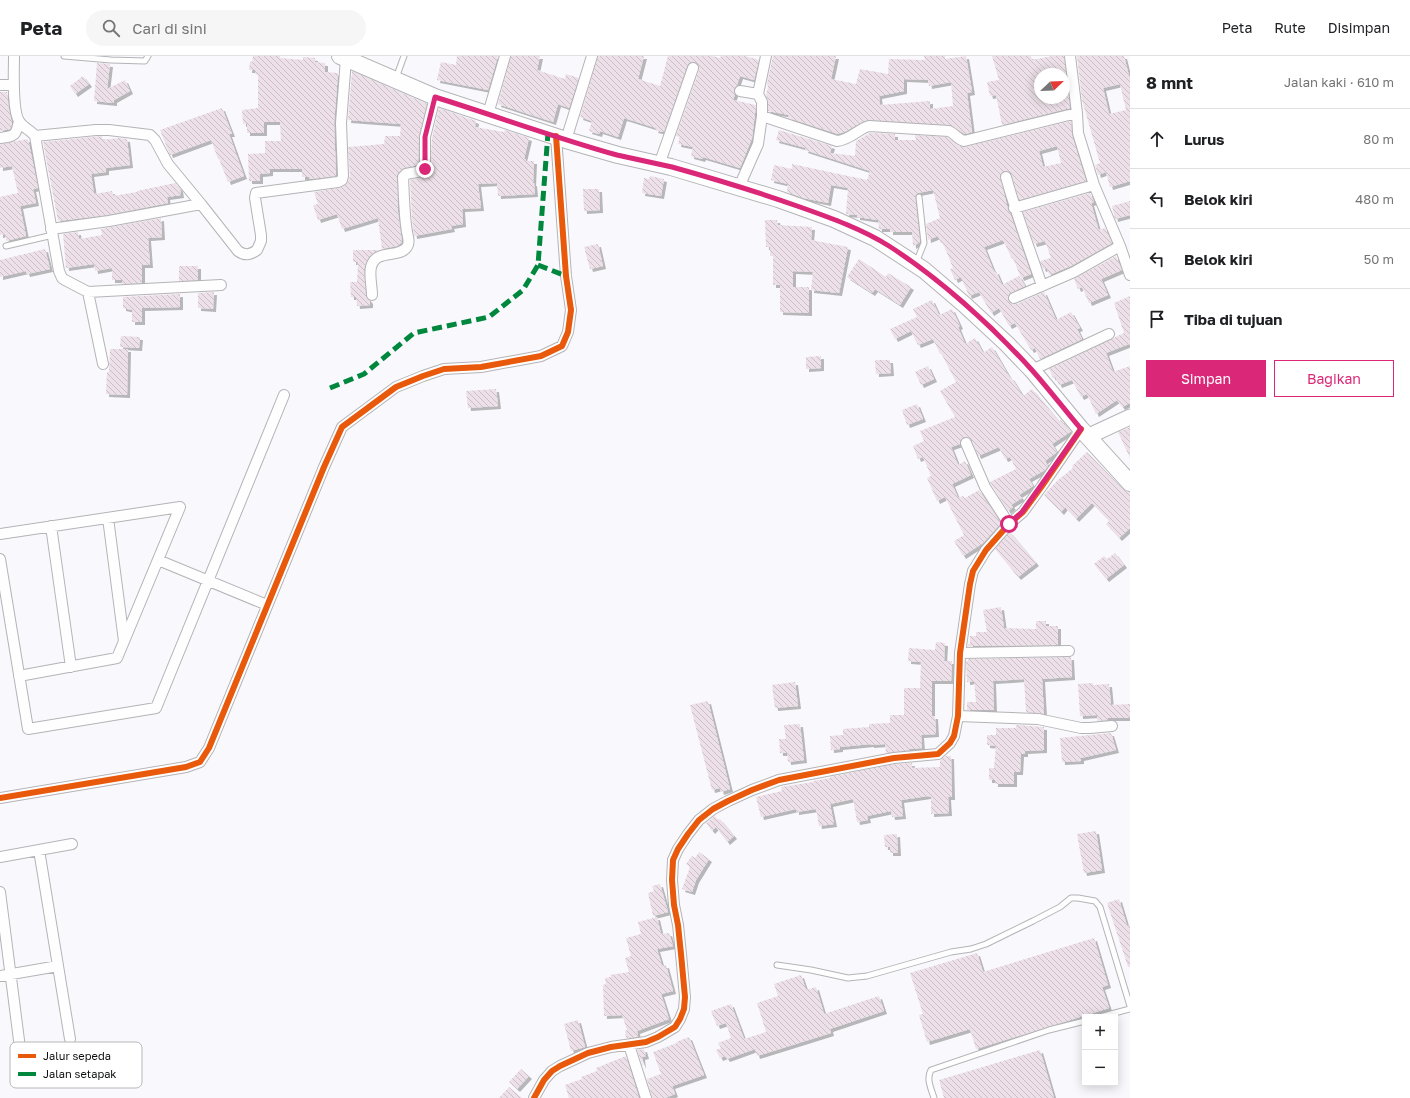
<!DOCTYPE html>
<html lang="id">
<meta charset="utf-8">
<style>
:root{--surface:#fff;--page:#f6f6f6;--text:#202124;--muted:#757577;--line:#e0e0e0;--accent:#db2777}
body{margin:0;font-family:"Golos Text",sans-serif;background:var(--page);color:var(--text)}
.controls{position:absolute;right:12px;bottom:12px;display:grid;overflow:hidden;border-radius:0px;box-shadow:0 2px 10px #0003}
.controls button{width:36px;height:36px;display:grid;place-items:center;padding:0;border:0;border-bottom:1px solid var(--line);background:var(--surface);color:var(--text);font:20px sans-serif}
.compass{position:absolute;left:1034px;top:12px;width:36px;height:36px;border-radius:50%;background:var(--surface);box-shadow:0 2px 10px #0003;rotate:67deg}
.stop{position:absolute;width:12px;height:12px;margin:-9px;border:3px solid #db2777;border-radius:50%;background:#fff}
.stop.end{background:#db2777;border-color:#fff;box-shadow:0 1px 4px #0008}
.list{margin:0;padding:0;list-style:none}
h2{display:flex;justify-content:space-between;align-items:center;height:52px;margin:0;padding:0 16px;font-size:17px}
h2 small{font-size:13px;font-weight:400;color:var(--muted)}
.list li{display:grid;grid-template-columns:26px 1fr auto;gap:12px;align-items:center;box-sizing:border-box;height:60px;padding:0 16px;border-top:1px solid var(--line)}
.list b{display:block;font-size:15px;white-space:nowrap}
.list em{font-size:13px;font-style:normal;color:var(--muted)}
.actions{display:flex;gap:8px;padding:12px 16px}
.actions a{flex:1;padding:9px 0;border:1px solid var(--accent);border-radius:0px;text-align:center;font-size:14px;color:var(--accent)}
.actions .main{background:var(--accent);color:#fff}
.icon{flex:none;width:22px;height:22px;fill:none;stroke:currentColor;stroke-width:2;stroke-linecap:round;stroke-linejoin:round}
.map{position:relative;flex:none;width:1130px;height:1042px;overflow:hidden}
header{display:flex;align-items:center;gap:24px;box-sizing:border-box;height:56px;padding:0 20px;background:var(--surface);border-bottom:1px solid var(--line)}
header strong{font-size:19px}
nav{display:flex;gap:22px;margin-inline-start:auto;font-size:14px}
.search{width:280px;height:36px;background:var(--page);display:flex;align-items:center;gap:10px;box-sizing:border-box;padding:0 14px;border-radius:22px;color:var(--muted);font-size:15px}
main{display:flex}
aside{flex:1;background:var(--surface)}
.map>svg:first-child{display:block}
.building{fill:url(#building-back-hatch);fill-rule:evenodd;filter:url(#shadow)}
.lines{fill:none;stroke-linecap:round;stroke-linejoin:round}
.lane-casing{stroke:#b4b4b7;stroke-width:7}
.street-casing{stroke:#b4b4b7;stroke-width:12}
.secondary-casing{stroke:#b4b4b7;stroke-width:17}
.primary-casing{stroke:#b4b4b7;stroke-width:18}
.lane{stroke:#fefeff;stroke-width:5}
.street{stroke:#fefeff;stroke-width:10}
.secondary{stroke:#fefeff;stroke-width:15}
.primary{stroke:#fefeff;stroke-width:16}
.quiet{stroke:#00873e;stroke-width:5;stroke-dasharray:10 5;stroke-linecap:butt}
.cycleway-casing{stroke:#fff;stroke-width:8}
.cycleway{stroke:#e8590c;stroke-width:6}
.route{stroke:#db2777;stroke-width:5}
.key{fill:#fff;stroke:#b7b7b7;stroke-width:1}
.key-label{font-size:11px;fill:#0e0f10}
</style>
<header>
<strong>Peta</strong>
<div class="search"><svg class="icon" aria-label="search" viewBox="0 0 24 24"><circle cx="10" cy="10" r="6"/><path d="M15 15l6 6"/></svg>Cari di sini</div>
<nav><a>Peta</a><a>Rute</a><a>Disimpan</a></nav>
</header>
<main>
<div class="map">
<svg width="1130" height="1042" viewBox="0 0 1130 1042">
<defs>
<pattern id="building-back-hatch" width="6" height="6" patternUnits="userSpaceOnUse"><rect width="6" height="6" fill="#ede0e8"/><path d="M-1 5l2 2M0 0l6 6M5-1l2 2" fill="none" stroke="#cabfc6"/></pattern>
<filter id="shadow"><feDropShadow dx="3" dy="3" stdDeviation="0" flood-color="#0004"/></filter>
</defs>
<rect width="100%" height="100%" fill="#f9f9fd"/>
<path class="building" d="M253,0H280V2L303,4V1L315,2V6L325,7V16L338,17L334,67L336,120L310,123L309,121H302V113H270V117L260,118V125H249L248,98L265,97V85H281L280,66H264V77H247V67L243,68L242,54L258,52V19L255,18V14H249L250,5L252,6Z
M457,0H498L488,34L437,24L441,6L456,9Z
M511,0H540L537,14L565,23L566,18L579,22L569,52L558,48L553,66L498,48Z
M598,0H644L638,23L660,30L668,0H712L720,2L721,0H745L759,4L754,24L740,20L737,29L734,34L735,38L733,44L756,49L752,82L740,112L703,101L702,103L691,100L693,91L678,88L680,81L676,80L699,14L698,8L695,6L689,7L687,10L664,76L655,74L656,72L624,62L618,81L600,75L599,78L589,75L592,65L580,61Z
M773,0H836L831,23L856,28L860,13L888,18L889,3L925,4L924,0H945V3L966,0L972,36L967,37L972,76L965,78L949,69L869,64L862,66L847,75L838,78L788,62L789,59L768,55V46L766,39L768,31L767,27ZM904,23L928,24L929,30L951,26L953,50L930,53V45L880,49L879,40L904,35Z
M992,0H1031L1032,4L1052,0H1064L1070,52L1002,69L996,39L990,40L987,26L999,24ZM1040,18H1064V42L1047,46L1046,44L1044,45V42H1040Z
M1077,0H1124L1130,24V125L1110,131L1106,116L1098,119L1095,109L1100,107L1082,44ZM1120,28L1126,54L1109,58L1103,32Z
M97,7L110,8L107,33L125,24L130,35L114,44V47L94,45Z
M352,15L427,48L419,80L418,109L404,112L397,119L398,156L402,186L397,190L382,193L378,162L342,173L337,158L318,164L313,149L318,148L314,136L339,132L347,128L350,120L348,91L384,88L385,80H400L401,68L348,64Z
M83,20L89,28L75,38L70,30Z
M0,36H7L9,53L12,68L10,73L0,75Z
M222,52L232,78H229L244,120L228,126L219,103H218L211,84L170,99L160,74Z
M439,52L476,65L475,71L504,76L505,74L529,82L524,103H526V105H534L533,127H534L535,138L498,140L497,127L478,128L481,152L462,153L463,168L451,170L452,173L414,180L412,162L410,124L424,121L430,114L432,82Z
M1071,65L1072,79L1086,125L1019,144L1011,117L1005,115L1000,119L1008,154L1010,157L1031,218L1021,222L1013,202L1012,203L1003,184L984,191L994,216L996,215L1002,229L1019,220L1025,230L1009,238L1008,242L1010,247L1017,248L1044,236L1056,264L1071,256L1080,272L1077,273L1082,283L1040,303L1035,292L1031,294L1015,267L1009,270L999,252L991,257L979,236L969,240L961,221L955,224L950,213L953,212L943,187H941L938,180L928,184L926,168L940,162L933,134L918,137L915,140L920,186L913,190L912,176H890V173H879L878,164L857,161V159L846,158L848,132L831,129L828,147L803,142L787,136L788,128L771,124L774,109L792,113V108L867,124L870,115L805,94L806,92L776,84L779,74L832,90L830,97L855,100L856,85L870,77L895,78V84H916L915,79L947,81L959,90L965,91ZM1057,90L1061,107L1043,111L1039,95Z
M102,80V84L119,82L127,83L130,109L106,112V116L91,118L94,138L112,135L113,140L137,136V135L175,127L180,133L181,139L167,141L168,147L108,159L58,165L43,86Z
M28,83L38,132L33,133L36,147L20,150L26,180L6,185L5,178L0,179V141L18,137L12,110L0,112V88Z
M650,120L664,123L661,140L642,137L644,122L649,123Z
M583,133H599L600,154L584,155Z
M1090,137L1094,146L1091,147L1098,172L1099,174L1105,172L1112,187L1071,210L1049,219L1047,212L1043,213L1040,205L1051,202L1045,185L1034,188L1023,156Z
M1130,145V159L1115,163L1112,150Z
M161,162L162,181L148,182L150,209H142V227L122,228V224H112V212L95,215L94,208L66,212L63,178L78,176L79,183L102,179L101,173Z
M765,164H777L778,169L812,171L811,184L848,191L839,237L811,234L813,216L793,215V231H809V257L780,256V229H773V200H770V191H766Z
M598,188L603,210L590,213L584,191Z
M45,193L50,213L27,218L26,215L0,221V204Z
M353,194H378L369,201L364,213L366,240L370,245V249L357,250L356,241H351L350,226H357L358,206H353Z
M1116,200L1122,214L1101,223L1108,239L1089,247L1082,231L1078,233L1074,223Z
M859,203L886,221L888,217L911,231L900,249L875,233L872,237L847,221Z
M179,210H198V224L179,225Z
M214,236L213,253L198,252V237Z
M180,238V251L142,252V266H132V254L123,252V241Z
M1130,240V289L1129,288L1106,297L1113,316L1130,310V347L1122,351L1117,344L1096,358L1087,338L1081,341L1072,324L1059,329L1055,320L1053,322L1049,313L1124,277L1114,247Z
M932,244L939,259L952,253L960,270L958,271L965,288L975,282L983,297L992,291L1010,322L1011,321L1023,340L1032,333L1059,365L1061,364L1070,376L1052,388L1057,396L1045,405L1048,410L1045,414L1029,423L1033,430L1019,439L1022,442L1011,449L1013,451L1008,455L990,426L1016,413L1010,401L1005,403L999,391L978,400L972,384L967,381L961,383L960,388L951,391L958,409L965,405L971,419L952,428L958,442L963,440L965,442L979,434L1001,467L983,487L963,500L954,485L964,479L945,441L937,445L927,422L931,420L923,401L918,403L913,390L924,385L920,375L955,361L940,335L956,326L941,297L940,298L933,283L918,289L911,275L895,283L890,273L917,261L913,253Z
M121,280L140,281L139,292L120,291Z
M110,293H128L127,339L106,338L107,316H109Z
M821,300V312L806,313V301Z
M875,304H890L891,317L876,318Z
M928,310L934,323L921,329L915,316Z
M496,333L498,350L468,352L466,335Z
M917,348L923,363L907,369L902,354Z
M1130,371V402L1118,376Z
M1087,396L1123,433L1130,436V472L1119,482L1106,468L1109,465L1092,447L1076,463L1065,451L1061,456L1044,439L1057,425L1073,412L1072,410Z
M1010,476L1036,507L1018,521L995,493Z
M1115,497L1124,509L1106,523L1094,508L1104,500L1107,503Z
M1001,551L1004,572L1036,573V565H1046V570H1058V589L968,590V588H970V580H976V576H987L983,554Z
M936,586L945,587L944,605H952L951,625H932V660H935L936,678L921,679L922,692L910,693V694L886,697L885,688L871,689V688L840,691V693L831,694L830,680L843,679V673L869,671V668L890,667V659H904V632H920L921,606L908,605L909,592L935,594Z
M1071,601L1072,621L1042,623L1044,658L1026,656L1024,623L993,625L994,654H967V646H976L974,625L967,626L966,605H968V603Z
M795,626L798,650L775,652L772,629Z
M1093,627V629L1109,628L1111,649L1130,648V662H1107L1108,664L1097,665V659L1080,660L1078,628Z
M708,645L730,733L721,736L720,732L712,734L690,649Z
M800,668L804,704L788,706L787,697H780L779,683H786L784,669Z
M1016,669L1044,671V694L1025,695V698H1021L1020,716H1014V728H995V724H989V712H994L996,690L987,689V679H996V672H1016Z
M1111,677L1116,694L1081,702V705L1062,706L1060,682Z
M946,700H951L952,741H948L949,757L931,758V741L928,740L901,744L903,760L892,761L891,755L867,760L868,764L857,766L853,743L830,748L834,768L819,770L816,753L796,756V753L761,761L756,741L782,735L781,731L813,726V725L830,722V721L895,708L912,707V712L940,711V704Z
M715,760L718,764L720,763L734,780L727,786L716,771L712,775L706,767Z
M1096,775L1102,814L1084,817L1077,778Z
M897,778L898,797H890V791H885L884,779Z
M699,796L709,803L696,824L692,836L682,833L690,811L686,808L692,800L695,802Z
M660,828L668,856L653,860L648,837L654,835L652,830Z
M1119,843L1127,870L1130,869V911H1128L1107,847Z
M657,861L661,878L669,877L673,890L657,893L662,910L666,909L673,935L661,938L669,963L637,975L638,981L626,982L625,975L627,974L622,959L604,960L603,929L606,928L605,922L611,921L610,919L629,916L625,902L631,900L626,882L641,878L638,866Z
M1094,882L1108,929L1102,931L1109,952L976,993L970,973L927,986L919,959L923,958L910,917L977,897L983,916Z
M801,919L806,934L816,931L824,958L879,940L884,955L830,973L831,977L757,1000L755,993L727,1003L725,1000L720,1002L716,994L721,992L718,987L731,982L726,967L717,970L711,955L731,948L744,983L766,976L757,947L778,940L774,928Z
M578,964L585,991L571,995L564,968Z
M689,981L704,1019L672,1030L675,1038L665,1042H652L647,1023L661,1018L653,996L677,987L676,986Z
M644,993L646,1000L642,1001L643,1010L637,994Z
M1040,994L1054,1042H944L939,1024Z
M626,1000L639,1042H569L565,1029L582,1023L581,1021L597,1015L596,1012Z
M521,1013L529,1020L517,1033L509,1026Z
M509,1031L522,1042H499Z"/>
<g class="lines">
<defs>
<path id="lane" d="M64,0L111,4L145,5L148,0
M396,22L404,0
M6,190L53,179
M916,207L924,187L919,141
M777,909L811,914L848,922L867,920L951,896L971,893L986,888L1033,865L1060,851L1071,842H1078L1095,845L1100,851L1130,950
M1100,961L1130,953
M934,1042C931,1032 926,1023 931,1014L1049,974L1085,965"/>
<path id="street" d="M14,0C14,15 12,54 19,65C23,72 31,74 35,80L59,215L62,222L65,224L88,236L221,229
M1070,0L1077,57L1078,77L1094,129L1120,190L1130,219
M0,29H14
M740,35L758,38
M488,58L505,0
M762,60V46L758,38L766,0
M35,80L96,74H109L150,79L155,84L168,108L201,148L109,165L51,173
M0,82C15,80 16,80 19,65
M566,84L592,0
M659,109L693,12
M1006,121C1016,158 1030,194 1042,230
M739,131L758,88L762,60L837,85C850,84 858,73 869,70L949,75C955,78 958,83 964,85L1077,57
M201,148L238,195C245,200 250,199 257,194L261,185V179L255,142L256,137L338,126L342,124L343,120L341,67L346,3
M1014,152L1094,129
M88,236L103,308
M372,239C372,231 369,219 371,211C376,192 399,203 407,191C410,187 408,181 407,176C404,158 404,139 403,121L406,118L422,115L425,111V81L435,41
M1014,242L1074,216L1120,190
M1032,314L1109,278
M966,387L985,431L1009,468
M108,462L124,585
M51,470L71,611
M0,478L180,451
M0,503L28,673L156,652L284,339
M158,504L267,549
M960,597L1069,595
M19,620L117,602L180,451
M958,660L1038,663L1081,672H1090L1112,670
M0,742L186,711L200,706L209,692L324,411L342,371L396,331L423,320L444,313L481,311L541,300L562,290L568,276L571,254L566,220L556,80
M39,794L70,983
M0,801L72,788
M0,836L20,992
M0,920L58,910
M629,989L646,1042
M534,1042L544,1024L552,1015L560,1010L588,997L611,991L646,986L658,981L675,971L680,963L684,953L685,941L681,898L678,869L674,849L672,824L673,804L678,793L688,778L699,764L713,753L728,745L752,734L779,724L894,702L938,698L950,687L954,680L958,660L960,597L970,528L973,515L986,494L1009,468L1023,456L1042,430L1081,373"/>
<path id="secondary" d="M1089,380L1130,361"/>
<path id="primary" d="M340,0L435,41L566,84L618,99L671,111L778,143L834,163L875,182L924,214L965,249L1007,288L1032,314L1081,373L1130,427"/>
</defs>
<use href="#lane" class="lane-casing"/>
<use href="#street" class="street-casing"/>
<use href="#secondary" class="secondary-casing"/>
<use href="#primary" class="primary-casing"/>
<use href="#lane" class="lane"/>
<use href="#street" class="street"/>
<use href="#secondary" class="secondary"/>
<use href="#primary" class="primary"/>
<path class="quiet" d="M538,209L566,220
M330,332L364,318L414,277L489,261L523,234L538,209L548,77"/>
<defs>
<path id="cycleway" d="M0,742L186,711L200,706L209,692L324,411L342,371L396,331L423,320L444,313L481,311L541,300L562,290L568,276L571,254L566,220L556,80
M534,1042L544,1024L552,1015L560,1010L588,997L611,991L646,986L658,981L675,971L680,963L684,953L685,941L681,898L678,869L674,849L672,824L673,804L678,793L688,778L699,764L713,753L728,745L752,734L779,724L894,702L938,698L950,687L954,680L958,660L960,597L970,528L973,515L986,494L1009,468L1023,456L1042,430L1081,373"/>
</defs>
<use href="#cycleway" class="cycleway-casing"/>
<use href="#cycleway" class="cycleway"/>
</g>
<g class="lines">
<path class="route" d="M425,113V81L435,41C496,60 556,82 617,99C635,103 654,107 672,111C715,123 758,136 800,151C831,162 862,173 889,190C939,222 991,269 1031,313C1048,332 1064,353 1081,373L1022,456L1009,468"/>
</g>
<rect x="10" y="986" width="132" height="46" rx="6" class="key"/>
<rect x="18" y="998" width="18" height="4" fill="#e8590c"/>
<rect x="18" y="1016" width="18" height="4" fill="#00873e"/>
<g class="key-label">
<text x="43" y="1004">Jalur sepeda</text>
<text x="43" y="1022">Jalan setapak</text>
</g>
</svg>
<div class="controls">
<button>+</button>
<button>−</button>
</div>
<svg class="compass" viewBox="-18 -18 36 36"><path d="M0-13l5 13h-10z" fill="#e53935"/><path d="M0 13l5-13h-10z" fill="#757577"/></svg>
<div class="stop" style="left:1009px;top:468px"></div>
<div class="stop end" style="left:425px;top:113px"></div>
</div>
<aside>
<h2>8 mnt<small>Jalan kaki · 610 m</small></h2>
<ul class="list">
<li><svg class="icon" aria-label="ahead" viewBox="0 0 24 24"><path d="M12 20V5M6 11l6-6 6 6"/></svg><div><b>Lurus</b></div><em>80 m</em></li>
<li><svg class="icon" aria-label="left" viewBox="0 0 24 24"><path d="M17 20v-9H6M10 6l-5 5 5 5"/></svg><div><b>Belok kiri</b></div><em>480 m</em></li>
<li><svg class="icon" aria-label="left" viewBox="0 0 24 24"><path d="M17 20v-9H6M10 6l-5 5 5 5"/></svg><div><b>Belok kiri</b></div><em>50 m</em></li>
<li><svg class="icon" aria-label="arrive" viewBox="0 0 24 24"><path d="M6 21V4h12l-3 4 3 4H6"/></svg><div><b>Tiba di tujuan</b></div></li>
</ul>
<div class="actions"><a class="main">Simpan</a><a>Bagikan</a></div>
</aside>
</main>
